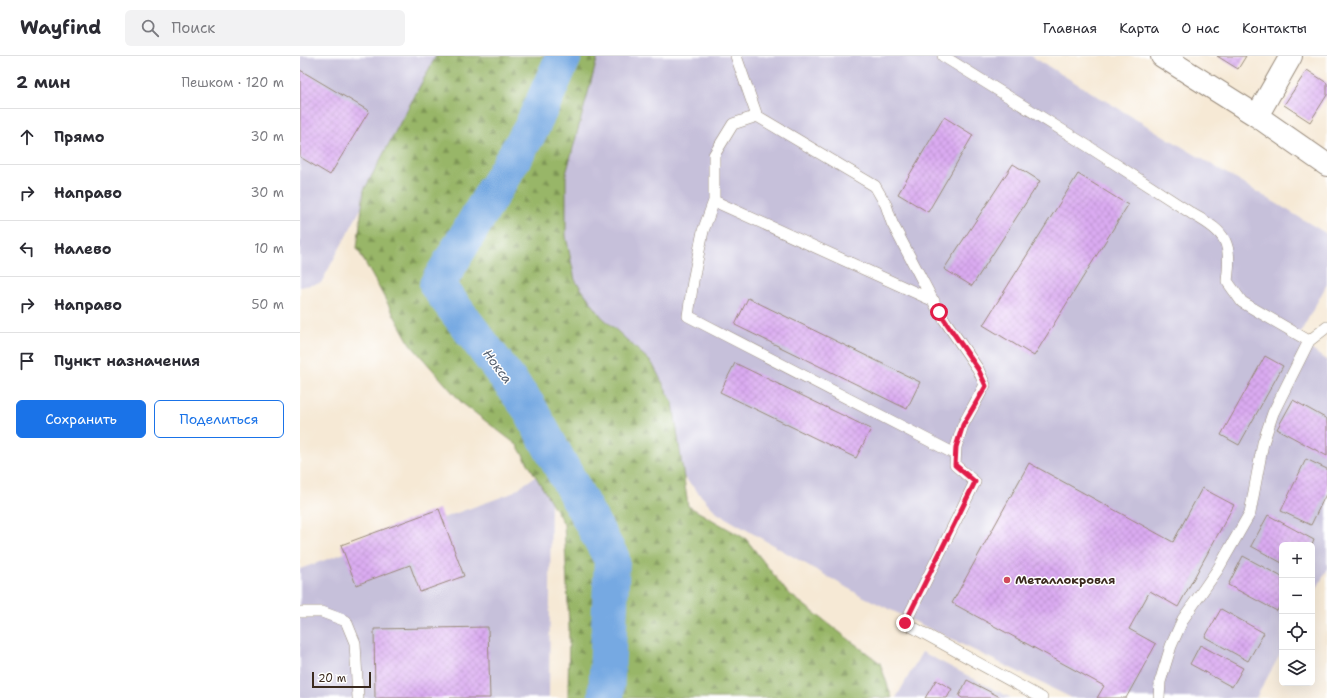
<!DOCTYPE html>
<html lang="ru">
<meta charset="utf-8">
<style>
:root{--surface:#fff;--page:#f2f2f3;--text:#2b2b33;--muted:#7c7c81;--line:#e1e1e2;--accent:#1a73e8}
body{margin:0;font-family:"Shantell Sans",sans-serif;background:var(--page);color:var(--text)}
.controls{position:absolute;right:12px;bottom:12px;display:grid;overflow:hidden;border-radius:6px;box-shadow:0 4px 16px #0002}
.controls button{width:36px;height:36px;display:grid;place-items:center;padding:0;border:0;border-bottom:1px solid var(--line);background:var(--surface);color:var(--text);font:20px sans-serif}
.scale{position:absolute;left:12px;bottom:10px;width:59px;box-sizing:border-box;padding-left:4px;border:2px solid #3b2a1e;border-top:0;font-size:11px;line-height:14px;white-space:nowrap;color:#3b2a1e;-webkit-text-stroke:3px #fff;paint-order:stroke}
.stop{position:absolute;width:12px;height:12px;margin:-9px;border:3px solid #e11d48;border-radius:50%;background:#fff}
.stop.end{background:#e11d48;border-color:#fff;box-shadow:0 1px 4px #0008}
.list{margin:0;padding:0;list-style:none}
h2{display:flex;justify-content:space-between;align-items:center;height:52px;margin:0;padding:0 16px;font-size:17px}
h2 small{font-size:13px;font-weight:400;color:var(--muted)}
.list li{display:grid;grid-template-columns:26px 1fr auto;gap:12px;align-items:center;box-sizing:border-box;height:56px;padding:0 16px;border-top:1px solid var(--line)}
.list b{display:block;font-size:15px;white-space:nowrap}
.list em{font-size:13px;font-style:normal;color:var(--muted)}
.actions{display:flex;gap:8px;padding:12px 16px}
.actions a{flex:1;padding:9px 0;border:1px solid var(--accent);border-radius:6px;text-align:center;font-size:14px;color:var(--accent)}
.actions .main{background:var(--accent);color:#fff}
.icon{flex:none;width:22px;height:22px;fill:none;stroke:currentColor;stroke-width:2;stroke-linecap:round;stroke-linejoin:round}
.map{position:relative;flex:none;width:1027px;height:642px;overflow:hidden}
header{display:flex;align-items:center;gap:24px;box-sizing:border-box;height:56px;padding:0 20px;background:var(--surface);border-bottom:1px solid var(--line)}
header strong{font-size:19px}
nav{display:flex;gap:22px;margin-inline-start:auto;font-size:14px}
.search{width:280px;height:36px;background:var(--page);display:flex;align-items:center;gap:10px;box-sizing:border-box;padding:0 14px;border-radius:6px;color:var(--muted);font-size:15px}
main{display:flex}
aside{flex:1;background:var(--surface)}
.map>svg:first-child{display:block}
.industrial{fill:#c6c0da}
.forest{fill:url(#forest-firs);stroke:#6a7043}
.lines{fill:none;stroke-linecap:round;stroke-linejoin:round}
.river{stroke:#76a9e2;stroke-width:36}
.building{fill:url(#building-cross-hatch)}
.lane-casing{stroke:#988a7a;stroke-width:12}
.street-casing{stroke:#988a7a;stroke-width:24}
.lane{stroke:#fff;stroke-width:11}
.street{stroke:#fff;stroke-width:22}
.route{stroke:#e11d48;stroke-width:5}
.poi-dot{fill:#d1495b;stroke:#fff;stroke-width:1.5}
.labels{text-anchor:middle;stroke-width:3;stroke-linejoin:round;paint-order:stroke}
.poi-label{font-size:12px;font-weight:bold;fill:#3b2a1e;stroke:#fff;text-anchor:start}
.water-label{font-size:13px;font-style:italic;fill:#535d6c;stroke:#fff}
</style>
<header>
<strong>Wayfind</strong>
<div class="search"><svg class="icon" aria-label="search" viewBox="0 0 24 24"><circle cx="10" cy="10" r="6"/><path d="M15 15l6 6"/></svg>Поиск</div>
<nav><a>Главная</a><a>Карта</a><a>О нас</a><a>Контакты</a></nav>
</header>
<main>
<aside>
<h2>2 мин<small>Пешком · 120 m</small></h2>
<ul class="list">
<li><svg class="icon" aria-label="ahead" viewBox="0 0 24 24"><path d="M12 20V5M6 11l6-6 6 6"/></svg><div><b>Прямо</b></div><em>30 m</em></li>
<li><svg class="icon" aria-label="right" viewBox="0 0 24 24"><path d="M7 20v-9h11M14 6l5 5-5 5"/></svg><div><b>Направо</b></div><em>30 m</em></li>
<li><svg class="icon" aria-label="left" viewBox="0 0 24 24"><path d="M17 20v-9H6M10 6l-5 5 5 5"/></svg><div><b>Налево</b></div><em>10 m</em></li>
<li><svg class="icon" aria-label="right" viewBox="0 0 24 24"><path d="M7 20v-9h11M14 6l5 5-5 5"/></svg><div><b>Направо</b></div><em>50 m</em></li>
<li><svg class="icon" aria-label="arrive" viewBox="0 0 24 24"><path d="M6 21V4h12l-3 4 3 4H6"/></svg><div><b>Пункт назначения</b></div></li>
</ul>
<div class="actions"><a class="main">Сохранить</a><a>Поделиться</a></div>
</aside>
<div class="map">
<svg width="1027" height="642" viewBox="0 0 1027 642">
<defs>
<pattern id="forest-firs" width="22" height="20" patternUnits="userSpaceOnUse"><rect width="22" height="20" fill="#98b668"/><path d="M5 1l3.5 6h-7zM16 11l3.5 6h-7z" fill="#7d9455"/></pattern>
<pattern id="building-cross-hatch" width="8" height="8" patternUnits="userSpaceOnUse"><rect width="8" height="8" fill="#daabf1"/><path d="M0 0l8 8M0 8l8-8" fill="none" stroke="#bc93ce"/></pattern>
</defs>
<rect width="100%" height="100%" fill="#fff"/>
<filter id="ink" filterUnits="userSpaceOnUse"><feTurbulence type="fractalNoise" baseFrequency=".025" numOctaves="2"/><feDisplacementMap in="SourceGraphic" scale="8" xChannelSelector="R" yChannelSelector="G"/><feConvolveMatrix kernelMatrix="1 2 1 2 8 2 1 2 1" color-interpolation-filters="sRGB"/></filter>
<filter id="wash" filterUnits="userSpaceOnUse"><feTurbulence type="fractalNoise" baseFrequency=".012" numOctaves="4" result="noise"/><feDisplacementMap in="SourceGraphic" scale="16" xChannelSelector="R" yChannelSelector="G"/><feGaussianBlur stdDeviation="0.9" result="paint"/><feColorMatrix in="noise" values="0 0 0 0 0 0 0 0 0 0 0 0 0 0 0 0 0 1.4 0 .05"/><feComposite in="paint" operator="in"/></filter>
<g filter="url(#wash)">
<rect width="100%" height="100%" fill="#f6e9d5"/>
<path class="industrial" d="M0,0H143L21,227L0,231Z
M293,0H731L1027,178V228L997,283L1027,305V514L1012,541V489H982V595L956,642H772L558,538L417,457L201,222Z
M236,420L251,438L249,642H0V513L210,438Z
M622,596L711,642H596Z"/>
<path class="forest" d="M136,0H298L266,118V180L275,224L301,260L352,307L373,347L388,450L446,483L487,536L580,607L592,642H268L269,571L264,468L217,389L162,347L110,288L57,192L64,134Z"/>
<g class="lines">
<path class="river" d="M264,0L231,73L137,229L228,350L312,503L306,642"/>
</g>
<g id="blocks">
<path class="building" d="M917,0H946L938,13Z
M0,14L69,55L30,119L0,101Z
M1007,14L1027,27V39L1010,66L984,49Z
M644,61L673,79L628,156L598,138Z
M713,108L740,125L672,230L644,213Z
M778,118L828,149L734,300L683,269Z
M448,242L620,326L607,353L435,269Z
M965,300L983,310L939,389L921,379Z
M435,307L571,373L556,402L420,336Z
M993,344L1027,363V400L977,373Z
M1006,403L1027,413V436L1011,469L981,455Z
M729,407L873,486L902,432L934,449L878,551L850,535L829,573L856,588L826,642H797L804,630L652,547Z
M139,453L164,520L120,536L110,509L56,529L41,489Z
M968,459L1014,484L1012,489H982V507L951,490Z
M943,500L982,521V545L977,555L928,529Z
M921,553L964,577L948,605L905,581Z
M188,571L190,642H75L74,573Z
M900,589L943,612L932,631L890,608Z
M636,624L652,633L647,642H625Z
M667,624L702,642H662L659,640Z"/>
</g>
</g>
<g filter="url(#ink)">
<use href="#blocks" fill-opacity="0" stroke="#988a7a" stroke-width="1"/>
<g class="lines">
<defs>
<path id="lane" d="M436,0L457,60L433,68L414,99V145L403,175L393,225L388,260L655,398
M643,0L786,89L894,159C927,177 932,187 927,225L942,246L1009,285
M457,60L575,130L586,149L592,167L639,256L678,313L685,329L663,369L656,391L655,409L675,426L605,567L742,642
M414,145L634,245
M0,556H22L46,565L55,587L58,642
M859,642L860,626L871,590L883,563L918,513L950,457L963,387L973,357L1009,285L1027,271"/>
<path id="street" d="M862,0L957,60L1027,109
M957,60L991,0"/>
</defs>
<use href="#lane" class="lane-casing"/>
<use href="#street" class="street-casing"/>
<use href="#lane" class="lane"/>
<use href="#street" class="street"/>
</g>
</g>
<g class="lines" filter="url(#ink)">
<path class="route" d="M605,567L675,426L655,409L656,391L663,369L686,330L678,313L639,256"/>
</g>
<circle class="poi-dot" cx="707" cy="524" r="4"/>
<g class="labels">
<g class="poi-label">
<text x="715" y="528">Металлокровля</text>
</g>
<g class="water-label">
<text transform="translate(198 310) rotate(53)" y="5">Нокса</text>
</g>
</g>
</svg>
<div class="controls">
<button>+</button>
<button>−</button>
<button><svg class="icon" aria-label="locate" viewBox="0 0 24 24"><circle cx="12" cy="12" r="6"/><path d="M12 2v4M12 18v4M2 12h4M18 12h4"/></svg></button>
<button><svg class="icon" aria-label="layers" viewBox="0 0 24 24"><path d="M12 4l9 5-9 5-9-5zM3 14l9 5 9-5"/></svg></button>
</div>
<div class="scale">20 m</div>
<div class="stop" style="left:639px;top:256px"></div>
<div class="stop end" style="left:605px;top:567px"></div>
</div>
</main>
